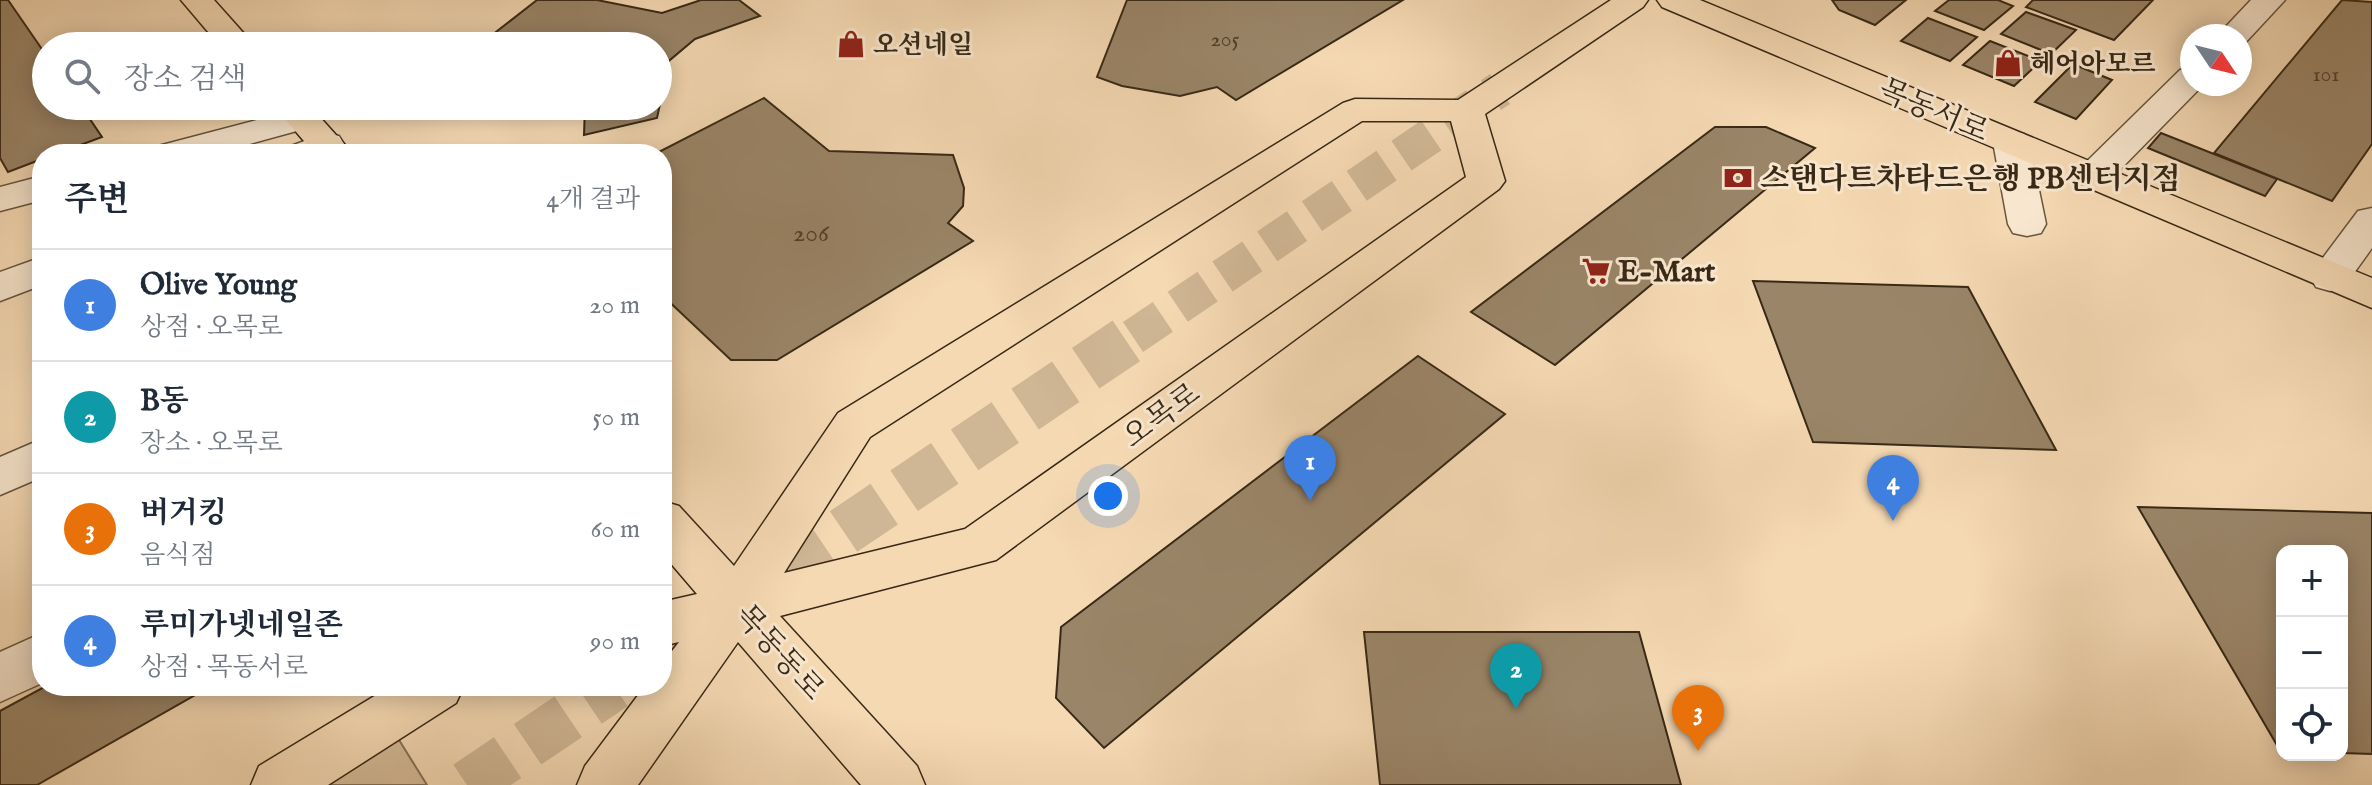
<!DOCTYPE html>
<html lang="ko">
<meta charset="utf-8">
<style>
:root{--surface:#fff;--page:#f2f2f3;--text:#1f2937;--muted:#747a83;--line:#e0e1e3;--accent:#2563eb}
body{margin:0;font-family:"IM FELL English","Noto Serif KR",serif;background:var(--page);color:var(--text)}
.controls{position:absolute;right:24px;bottom:24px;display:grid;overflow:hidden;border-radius:16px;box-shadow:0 4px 20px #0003}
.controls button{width:72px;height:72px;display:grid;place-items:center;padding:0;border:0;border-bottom:2px solid var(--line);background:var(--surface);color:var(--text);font:40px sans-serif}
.compass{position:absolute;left:2180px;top:24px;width:72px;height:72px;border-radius:50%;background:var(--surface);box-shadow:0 4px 20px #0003;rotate:125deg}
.you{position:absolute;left:1108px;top:496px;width:28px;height:28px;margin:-20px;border:6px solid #fff;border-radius:50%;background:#1a73e8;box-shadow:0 0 0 12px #1a73e833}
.badge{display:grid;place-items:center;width:52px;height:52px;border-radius:50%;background:var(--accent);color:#fff;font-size:26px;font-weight:700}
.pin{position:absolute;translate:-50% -66px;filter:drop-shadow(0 2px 4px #0008)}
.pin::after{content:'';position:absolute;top:42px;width:28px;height:24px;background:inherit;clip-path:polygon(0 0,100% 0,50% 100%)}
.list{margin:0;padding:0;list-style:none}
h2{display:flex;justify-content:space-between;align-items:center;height:104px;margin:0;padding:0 32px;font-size:34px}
h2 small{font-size:26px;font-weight:400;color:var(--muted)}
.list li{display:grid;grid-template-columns:52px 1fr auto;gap:24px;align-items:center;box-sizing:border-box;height:112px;padding:0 32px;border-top:2px solid var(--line)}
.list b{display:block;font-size:30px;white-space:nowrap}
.list p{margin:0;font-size:26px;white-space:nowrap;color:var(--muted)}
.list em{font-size:26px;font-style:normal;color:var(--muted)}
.icon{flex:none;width:44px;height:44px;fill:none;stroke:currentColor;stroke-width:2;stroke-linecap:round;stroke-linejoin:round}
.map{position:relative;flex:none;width:2372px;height:785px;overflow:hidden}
.search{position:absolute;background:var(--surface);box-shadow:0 4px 20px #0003;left:32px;top:32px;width:640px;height:88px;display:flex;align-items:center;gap:20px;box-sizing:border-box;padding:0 28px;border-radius:44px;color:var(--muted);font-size:30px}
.panel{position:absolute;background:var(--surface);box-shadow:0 4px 20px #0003;left:32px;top:144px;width:640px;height:552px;border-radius:32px}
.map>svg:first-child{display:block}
.green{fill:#d5bb98;stroke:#867257;stroke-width:2}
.building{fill:#9a8568;stroke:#382916;stroke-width:2}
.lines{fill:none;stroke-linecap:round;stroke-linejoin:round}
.major-tunnel-far1{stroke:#cfb694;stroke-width:36;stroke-dasharray:36 18;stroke-linecap:butt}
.major-tunnel{stroke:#cfb694;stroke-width:49;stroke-dasharray:49 24;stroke-linecap:butt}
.minor-casing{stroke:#67553d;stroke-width:3}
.major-casing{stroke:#382916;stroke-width:3}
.minor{fill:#f8e6ce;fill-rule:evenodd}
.major{fill:#f5d9b3;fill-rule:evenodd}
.labels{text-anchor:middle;stroke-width:6;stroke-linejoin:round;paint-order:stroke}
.far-number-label{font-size:22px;fill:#50402a}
.far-poi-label{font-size:26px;font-weight:bold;fill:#382916;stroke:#f8e6ce;text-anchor:start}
.number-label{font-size:26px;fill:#50402a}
.street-label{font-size:30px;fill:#382916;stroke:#f8e6ce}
.poi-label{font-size:30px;font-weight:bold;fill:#382916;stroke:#f8e6ce;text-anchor:start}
</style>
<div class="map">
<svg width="2372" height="785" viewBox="0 0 2372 785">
<rect width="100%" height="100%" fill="#f5d9b3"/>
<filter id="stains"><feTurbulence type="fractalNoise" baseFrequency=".0025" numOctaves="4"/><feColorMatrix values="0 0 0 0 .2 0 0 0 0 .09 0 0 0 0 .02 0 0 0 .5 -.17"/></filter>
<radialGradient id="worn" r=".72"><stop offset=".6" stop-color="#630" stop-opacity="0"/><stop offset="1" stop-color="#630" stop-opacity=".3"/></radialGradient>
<path class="green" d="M391,727L427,785H299Z"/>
<path class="building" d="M0,0H8L46,55V106H81L102,137L56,154H42V159L8,172L0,158Z
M537,0H597L662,13L701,0H739L760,16L695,39L658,70V46H478Z
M1127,0H1403L1236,100L1217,87L1180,96L1122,86L1097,77Z
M1832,0H1906L1875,25L1839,10Z
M1949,0H1998L2013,6L1984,30L1935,11Z
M2033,0H2153L2114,40L2026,7Z
M2342,0L2372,2V144L2332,201L2214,153Z
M2026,12L2076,30L2051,54L2001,34Z
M1928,18L1977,37L1950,61L1901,41Z
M1990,41L2041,61L2014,86L1963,65Z
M2073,64L2112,80L2076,119L2035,102Z
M658,92L662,95L657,118L584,135L585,106H658Z
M764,98L829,151L953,155L964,188L963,206L948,223L973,241L777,360H731L662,295V154H655Z
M1715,127H1766L1815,148L1555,365L1471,312Z
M2161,133L2277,179L2265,196L2148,148Z
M1753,281L1968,287L2056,450L1813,442Z
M1418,356L1505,414L1104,748L1056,698L1061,627Z
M2138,507L2372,513V754L2342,753V551H2282L2281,752Z
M1364,632H1639L1681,785H1380Z
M46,686H211L37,785H0V711Z"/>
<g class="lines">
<path class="major-tunnel-far1" d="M1133,337L1500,89"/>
<path class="major-tunnel" d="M662,654L1135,335
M467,785L614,686"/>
<defs>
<path id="minor" d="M2251,0H2285L2245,43L2240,44V36H2217Z
M2192,67V84H2204L2106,184L2093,187L2080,184L2074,176L2080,168L2180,70Z
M303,108L315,112L321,119L315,126L213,154H153L158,146Z
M2011,131L2024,134L2029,142L2046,224L2041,233L2027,236L2013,233L2008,224L1993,142L1998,134Z
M326,133L339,136L344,144L339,152L286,154L291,146Z
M42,176V200L0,211V187Z
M2372,208V248L2344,287L2330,291L2316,287L2310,277L2316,267L2358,211Z
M42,257V285L0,301V272Z
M42,439V477L0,495V457Z
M42,633V683L0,702V652Z"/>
<path id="major" d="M181,0H214L255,46H220Z
M1611,0H1648L1643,7L1485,114L1505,181L1499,189L996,560L780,616L917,766L925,785H861L738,642L638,785H577L585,766L645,686H662V664L679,642L662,646V602L697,594L662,553V501L679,506L734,566L838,413L1343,103L1355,99L1458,100ZM1362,121H1451L1466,177L965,529L784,573L870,437Z
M1657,0H1700L2372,278V308L1662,7Z
M274,106H310L353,154H315Z
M391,686H464L456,703L328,785H251L259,766Z"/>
</defs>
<use href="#minor" class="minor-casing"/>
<use href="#major" class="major-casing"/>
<use href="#minor" class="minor"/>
<use href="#major" class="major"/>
</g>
<defs>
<symbol id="shop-bare" viewBox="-9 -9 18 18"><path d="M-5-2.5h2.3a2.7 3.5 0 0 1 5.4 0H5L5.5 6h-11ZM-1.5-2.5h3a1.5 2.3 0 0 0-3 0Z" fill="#8f2418" stroke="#f8e6ce" stroke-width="2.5" paint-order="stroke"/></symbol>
<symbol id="bank-bare" viewBox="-9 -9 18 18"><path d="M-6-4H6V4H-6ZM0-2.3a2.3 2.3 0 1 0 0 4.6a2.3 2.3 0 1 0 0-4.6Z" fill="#8f2418" stroke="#f8e6ce" stroke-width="2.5" paint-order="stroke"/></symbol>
<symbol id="supermarket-bare" viewBox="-9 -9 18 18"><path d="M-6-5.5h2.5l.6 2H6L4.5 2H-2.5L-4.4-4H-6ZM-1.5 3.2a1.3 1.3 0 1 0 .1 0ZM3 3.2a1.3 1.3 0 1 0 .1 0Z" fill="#8f2418" stroke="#f8e6ce" stroke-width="2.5" paint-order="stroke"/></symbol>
</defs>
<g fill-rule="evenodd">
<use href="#shop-bare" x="831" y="24" width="40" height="40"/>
<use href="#shop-bare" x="1988" y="43" width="40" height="40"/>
<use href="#bank-bare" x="1718" y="158" width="40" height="40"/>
<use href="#supermarket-bare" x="1576" y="251" width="40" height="40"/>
</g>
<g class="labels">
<g class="far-number-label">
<text x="1225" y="46">205</text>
<text x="2326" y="81">101</text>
</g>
<g class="far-poi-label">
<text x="873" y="53">오션네일</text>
<text x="2030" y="72">헤어아모르</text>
</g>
<g class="number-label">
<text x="811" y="241">206</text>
</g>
<g class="street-label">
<text transform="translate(1934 110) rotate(23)" y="10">목동서로</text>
<text transform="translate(1161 415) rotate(-36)" y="10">오목로</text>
<text transform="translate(780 652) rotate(48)" y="10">목동동로</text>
</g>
<g class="poi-label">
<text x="1760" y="188">스탠다트차타드은행 PB센터지점</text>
<text x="1618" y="281">E-Mart</text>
</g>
</g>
<rect width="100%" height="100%" filter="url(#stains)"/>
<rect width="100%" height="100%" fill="url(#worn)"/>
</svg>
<div class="controls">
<button>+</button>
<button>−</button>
<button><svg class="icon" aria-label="locate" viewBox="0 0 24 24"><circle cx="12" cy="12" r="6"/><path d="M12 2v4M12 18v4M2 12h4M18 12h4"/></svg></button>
</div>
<svg class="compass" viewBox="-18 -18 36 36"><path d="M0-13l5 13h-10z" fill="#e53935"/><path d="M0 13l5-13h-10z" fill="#747a83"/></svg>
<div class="you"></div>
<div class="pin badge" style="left:1310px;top:501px;background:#3f7fe0">1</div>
<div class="pin badge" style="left:1516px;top:709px;background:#0f9aa8">2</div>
<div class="pin badge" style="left:1698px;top:751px;background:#e8710a">3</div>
<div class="pin badge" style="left:1893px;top:521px;background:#3f7fe0">4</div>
<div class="search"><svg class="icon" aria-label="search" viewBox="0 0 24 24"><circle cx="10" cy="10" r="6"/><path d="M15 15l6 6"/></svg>장소 검색</div>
<section class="panel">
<h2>주변<small>4개 결과</small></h2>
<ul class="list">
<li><span class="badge" style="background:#3f7fe0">1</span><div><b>Olive Young</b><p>상점 · 오목로</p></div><em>20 m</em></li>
<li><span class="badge" style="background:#0f9aa8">2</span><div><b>B동</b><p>장소 · 오목로</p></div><em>50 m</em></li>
<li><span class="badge" style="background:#e8710a">3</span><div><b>버거킹</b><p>음식점</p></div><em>60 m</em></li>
<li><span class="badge" style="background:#3f7fe0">4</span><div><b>루미가넷네일존</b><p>상점 · 목동서로</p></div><em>90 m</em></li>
</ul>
</section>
</div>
